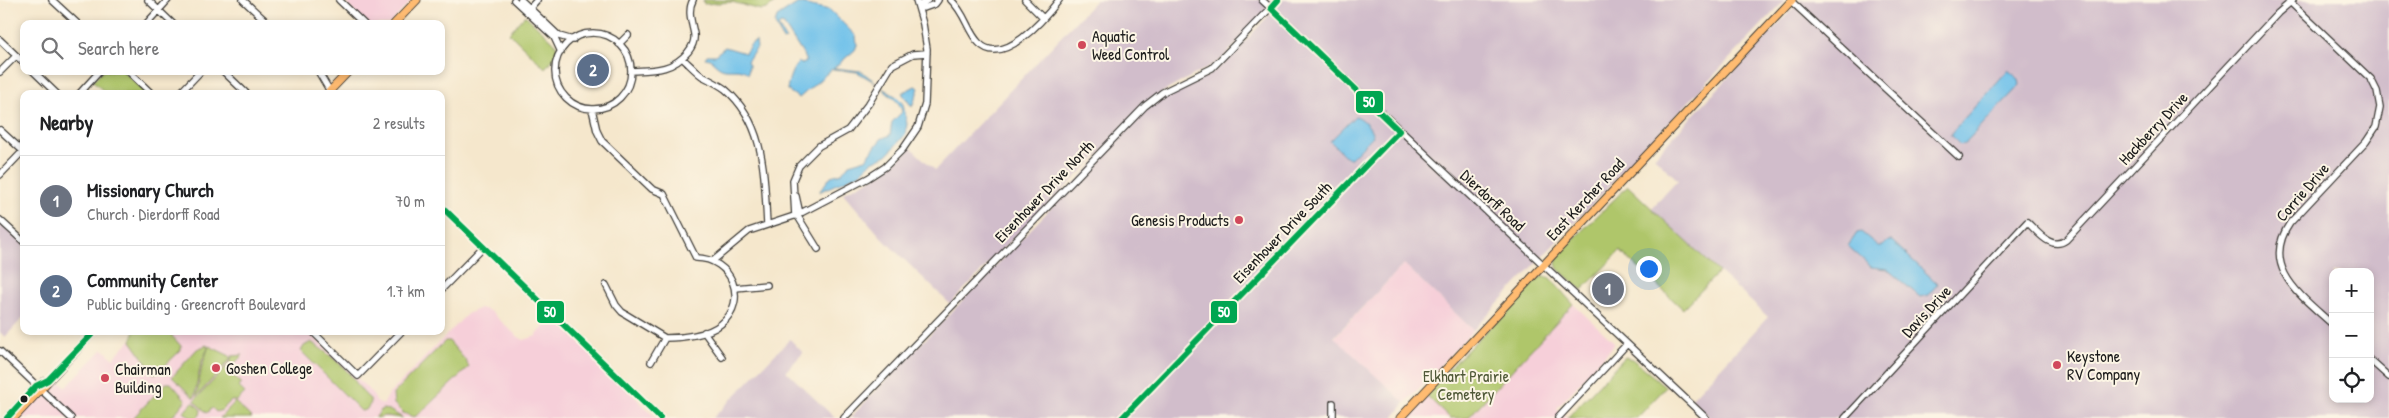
<!DOCTYPE html>
<meta charset="utf-8">
<style>
:root{--surface:#fff;--page:#f6f6f6;--text:#202124;--muted:#757577;--line:#e0e0e0;--accent:#ea580c}
body{margin:0;font-family:"Patrick Hand",sans-serif;background:var(--page);color:var(--text)}
.controls{position:absolute;right:15px;bottom:15px;display:grid;overflow:hidden;border-radius:10px;box-shadow:0 2px 8px #0003}
.controls button{width:45px;height:45px;display:grid;place-items:center;padding:0;border:0;border-bottom:1px solid var(--line);background:var(--surface);color:var(--text);font:25px sans-serif}
.you{position:absolute;left:1648px;top:268px;width:18px;height:18px;margin:-12px;border:4px solid #fff;border-radius:50%;background:#1a73e8;box-shadow:0 0 0 8px #1a73e833}
.badge{display:grid;place-items:center;width:32px;height:32px;border-radius:50%;background:var(--accent);color:#fff;font-size:16px;font-weight:700}
.pin{position:absolute;translate:-50% -50%;border:2px solid #fff;box-shadow:0 1px 5px #0006}
.list{margin:0;padding:0;list-style:none}
h2{display:flex;justify-content:space-between;align-items:center;height:65px;margin:0;padding:0 20px;font-size:21px}
h2 small{font-size:16px;font-weight:400;color:var(--muted)}
.list li{display:grid;grid-template-columns:32px 1fr auto;gap:15px;align-items:center;box-sizing:border-box;height:90px;padding:0 20px;border-top:1px solid var(--line)}
.list b{display:block;font-size:19px;white-space:nowrap}
.list p{margin:0;font-size:16px;white-space:nowrap;color:var(--muted)}
.list em{font-size:16px;font-style:normal;color:var(--muted)}
.icon{flex:none;width:28px;height:28px;fill:none;stroke:currentColor;stroke-width:2;stroke-linecap:round;stroke-linejoin:round}
.map{position:relative;flex:none;width:2389px;height:418px;overflow:hidden}
.search{position:absolute;background:var(--surface);box-shadow:0 2px 8px #0003;left:20px;top:20px;width:425px;height:55px;display:flex;align-items:center;gap:12px;box-sizing:border-box;padding:0 18px;border-radius:10px;color:var(--muted);font-size:19px}
.panel{position:absolute;background:var(--surface);box-shadow:0 2px 8px #0003;left:20px;top:90px;width:425px;height:245px;border-radius:10px}
.map>svg:first-child{display:block}
.built{fill:#f6cfd9}
.industrial{fill:#d1bdcb;fill-rule:evenodd}
.green{fill:#afc66a;stroke:#667143}
.water{fill:#6fc1ea;stroke:#466e83}
.lines{fill:none;stroke-linecap:round;stroke-linejoin:round}
.minor-casing{stroke:#3d3a36;stroke-width:8}
.major-casing{stroke:#3d3a36;stroke-width:9}
.minor{stroke:#fff;stroke-width:5.5}
.major{stroke:#ffbb71;stroke-width:7}
.bus-1-casing{stroke:#fcf5e5;stroke-width:10}
.bus-1{stroke:#00a651;stroke-width:6}
.poi-dot{fill:#d1495b;stroke:#fcf5e5;stroke-width:2}
.bus-dot{fill:#1c1c1c;stroke:#fcf5e5;stroke-width:2}
.labels{text-anchor:middle;stroke-width:4;stroke-linejoin:round;paint-order:stroke}
.poi-label{font-size:16px;fill:#1c1c1c;stroke:#fcf5e5;text-anchor:start}
.street-label{font-size:16px;fill:#1c1c1c;stroke:#fcf5e5}
.park-label{font-size:16px;fill:#4f5837;stroke:#fcf5e5}
.line-badge{stroke:#fcf5e5;stroke-width:2}
.badge-label{font-size:14px;text-anchor:middle;font-weight:bold;fill:#fff}
</style>
<div class="map">
<svg width="2389" height="418" viewBox="0 0 2389 418">
<rect width="100%" height="100%" fill="#fcf5e5"/>
<filter id="ink" filterUnits="userSpaceOnUse"><feTurbulence type="fractalNoise" baseFrequency=".02" numOctaves="2"/><feDisplacementMap in="SourceGraphic" scale="10" xChannelSelector="R" yChannelSelector="G"/><feConvolveMatrix kernelMatrix="1 2 1 2 8 2 1 2 1" color-interpolation-filters="sRGB"/></filter>
<filter id="wash" filterUnits="userSpaceOnUse"><feTurbulence type="fractalNoise" baseFrequency=".0096" numOctaves="4" result="noise"/><feDisplacementMap in="SourceGraphic" scale="20" xChannelSelector="R" yChannelSelector="G"/><feGaussianBlur stdDeviation="1.12" result="paint"/><feColorMatrix in="noise" values="0 0 0 0 0 0 0 0 0 0 0 0 0 0 0 0 0 1.4 0 .05"/><feComposite in="paint" operator="in"/></filter>
<g filter="url(#wash)">
<rect width="100%" height="100%" fill="#f5e7cc"/>
<path class="built" d="M352,0H412L390,24H367L347,5Z
M1404,264L1473,330L1405,403L1334,338Z
M1573,304L1614,342V345L1557,408L1567,418H1468Z
M480,308L490,311L517,336L524,340L536,336L553,316L656,418H17L55,378L66,387L103,349L113,358L139,331H308L357,378L372,393L376,401L383,405L389,394L467,314Z
M1425,394L1450,418H1405Z"/>
<path class="industrial" d="M1096,0H1278L1221,60L1163,92L1010,242L950,304L882,238L843,193L879,175L894,163L909,146L935,170Z
M1283,0H1785L1473,330L1404,264L1334,337L1405,403L1393,418H850L1144,111L1162,96L1207,76L1226,62Z
M1801,0H2389V418H1710L1691,399L1768,317L1651,209L1678,180L1654,157ZM2333,272H2370V399H2333Z
M0,220L24,242V317L5,337L0,332Z
M790,339L803,353L786,371L835,418H713Z"/>
<path class="green" d="M703,0H778L767,9L761,10L732,2L704,4Z
M524,16H526L553,41L558,49L557,55L545,68L509,33Z
M102,71H124L148,94H107L93,81Z
M1628,186L1719,272L1683,309L1620,251L1582,290L1558,269L1556,264L1558,254Z
M1541,277H1549L1573,304L1468,418H1450L1425,394L1536,279Z
M135,331H172V336L181,346V350L155,375L131,341Z
M445,341H449L466,361L469,367L419,414L414,417L403,413L394,404L393,394Z
M311,342C325,351 346,367 355,381C360,389 363,393 370,399L371,403L366,410L361,411L301,351L304,346Z
M207,345L208,348L201,363L194,398L172,377L197,349Z
M209,346L230,356V360L196,397L202,366Z
M243,355L228,370L241,383L238,386L245,393L237,401H231L222,410L216,412L212,408L207,413L194,401L230,363L232,356Z
M1625,357L1632,359L1666,387L1637,418H1567Z
M166,383H171L186,400L171,418H133Z
M193,402L201,410L200,415L197,418H191L184,412Z
M235,402L252,418H220Z
M382,409L389,410L403,418L385,416L375,418Z"/>
<path class="water" d="M798,3L830,10L856,36L857,45L855,50L834,68L861,71L878,84L857,72L832,69L799,98L787,90C788,81 792,68 799,62L801,64L806,62V59L784,25L781,24L778,26L786,40L783,41L775,24L777,17Z
M756,41L757,48L747,61L749,65L748,74C743,67 733,70 725,69C716,68 713,58 705,58L707,55H715L725,47L745,53L751,44Z
M2008,70L2019,79L2020,85L1965,143L1960,145L1951,136V133Z
M915,86L919,88L912,107L902,93Z
M882,88L897,97L903,104L907,124L905,135L887,155L872,162L859,174L819,192L831,176L842,173L849,164L866,159L881,139L890,135L892,122L902,112C900,99 889,97 882,88Z
M1355,116C1362,117 1372,128 1373,136L1351,158H1347L1330,141Z
M1861,232L1878,246H1883L1888,241H1892L1938,284L1928,295L1920,297L1887,269L1871,267L1848,246L1857,233Z"/>
</g>
<g filter="url(#ink)">
<g class="lines">
<defs>
<path id="minor" d="M52,0L78,24
M148,0L173,24
M243,0L269,24
M339,0L364,24
M514,0L554,37L561,52
M521,0L559,36L573,40
M951,0C966,14 967,31 979,43C1003,68 1045,18 1059,0
M1025,0L1043,18
M1262,0L1706,418
M1791,1L1959,157
M2289,1L2371,79L2377,91L2380,107L2376,127L2366,142L2290,223C2259,268 2303,297 2333,325
M918,6L924,8L935,4L938,0
M918,6L928,0
M528,10L537,0
M146,24L168,0
M555 71a38 38 0 1 1 76 0a38 38 0 1 1-76 0Z
M0,40L24,63
M619,44L628,35
M682,58C689,64 695,71 702,76C710,80 718,84 725,89C766,124 764,176 767,224
M33,71L57,94
M128,71L152,94
M223,71L247,94
M318,71L331,93
M631,71C654,70 672,71 688,52C692,47 695,41 694,34C692,23 687,11 693,0
M0,72L16,56
M79,94L100,71
M179,94L201,71
M592,109L597,131L602,141L652,189L664,194L696,258C731,258 750,300 721,324C708,335 682,338 665,338L622,312L616,305L606,285
M0,130L24,152
M0,175L24,150
M796,196L800,214
M441,206L660,418
M797,215L818,249
M795,216L793,180L799,166L819,146L848,130L869,103L892,65L913,54L927,53
M0,220L24,242
M714,260L749,231L797,215L868,178L885,167L903,149L918,127L925,104L927,49L923,24L916,0
M735,288L767,285
M441,290L483,247
M312,331L358,376L402,331
M704,332L722,357
M0,351L71,418
M2370,360L2389,377
M651,362L665,338
M844,418L1145,106L1163,92L1212,68L1278,0
M1122,418L1399,131
M1333,418V403
M1558,418L1627,344
M1845,418L2027,222C2038,232 2051,251 2066,240L2278,13L2293,0"/>
<path id="major" d="M394,24L417,0
M327,94L349,71
M7,418L36,386L45,381
M14,418L95,331
M1400,418L1792,0"/>
</defs>
<use href="#minor" class="minor-casing"/>
<use href="#major" class="major-casing"/>
<use href="#minor" class="minor"/>
<use href="#major" class="major"/>
<defs>
<path id="bus-1" d="M441,206L660,418
M7,418L36,386L48,380L95,331
M1122,418L1399,131L1271,8L1278,0"/>
</defs>
<use href="#bus-1" class="bus-1-casing"/>
<use href="#bus-1" class="bus-1"/>
</g>
</g>
<g class="poi-dot">
<circle cx="1082" cy="45" r="5"/>
<circle cx="1239" cy="220" r="5"/>
<circle cx="2057" cy="365" r="5"/>
<circle cx="216" cy="368" r="5"/>
<circle cx="105" cy="378" r="5"/>
</g>
<circle class="bus-dot" cx="24" cy="399" r="4.5"/>
<g class="labels">
<g class="poi-label">
<text x="1092" y="42">Aquatic<tspan x="1092" dy="18">Weed Control</tspan></text>
<text x="1229" y="226" text-anchor="end">Genesis Products</text>
<text x="2067" y="362">Keystone<tspan x="2067" dy="18">RV Company</tspan></text>
<text x="226" y="374">Goshen College</text>
<text x="115" y="375">Chairman<tspan x="115" dy="18">Building</tspan></text>
</g>
<g class="street-label">
<text transform="translate(2153 128) rotate(-47)" y="6">Hackberry Drive</text>
<text transform="translate(1044 191) rotate(-46)" y="6">Eisenhower Drive North</text>
<text transform="translate(2302 192) rotate(-49)" y="6">Corrie Drive</text>
<text transform="translate(1585 199) rotate(-47)" y="6">East Kercher Road</text>
<text transform="translate(1493 200) rotate(43)" y="6">Dierdorff Road</text>
<text transform="translate(1282 232) rotate(-46)" y="6">Eisenhower Drive South</text>
<text transform="translate(1926 311) rotate(-47)" y="6">Davis Drive</text>
</g>
<g class="park-label">
<text x="1466" y="382">Elkhart Prairie<tspan x="1466" dy="18">Cemetery</tspan></text>
</g>
</g>
<g class="line-badge">
<rect x="1355" y="90" width="29" height="24" rx="5" fill="#00a651"/>
<rect x="536" y="300" width="29" height="24" rx="5" fill="#00a651"/>
<rect x="1210" y="300" width="28" height="24" rx="5" fill="#00a651"/>
</g>
<g class="badge-label">
<text x="1369" y="107">50</text>
<text x="550" y="317">50</text>
<text x="1224" y="317">50</text>
</g>
</svg>
<div class="controls">
<button>+</button>
<button>−</button>
<button><svg class="icon" aria-label="locate" viewBox="0 0 24 24"><circle cx="12" cy="12" r="6"/><path d="M12 2v4M12 18v4M2 12h4M18 12h4"/></svg></button>
</div>
<div class="you"></div>
<div class="pin badge" style="left:1608px;top:289px;background:#6b7280">1</div>
<div class="pin badge" style="left:593px;top:70px;background:#5c6f8a">2</div>
<div class="search"><svg class="icon" aria-label="search" viewBox="0 0 24 24"><circle cx="10" cy="10" r="6"/><path d="M15 15l6 6"/></svg>Search here</div>
<section class="panel">
<h2>Nearby<small>2 results</small></h2>
<ul class="list">
<li><span class="badge" style="background:#6b7280">1</span><div><b>Missionary Church</b><p>Church · Dierdorff Road</p></div><em>70 m</em></li>
<li><span class="badge" style="background:#5c6f8a">2</span><div><b>Community Center</b><p>Public building · Greencroft Boulevard</p></div><em>1.7 km</em></li>
</ul>
</section>
</div>
